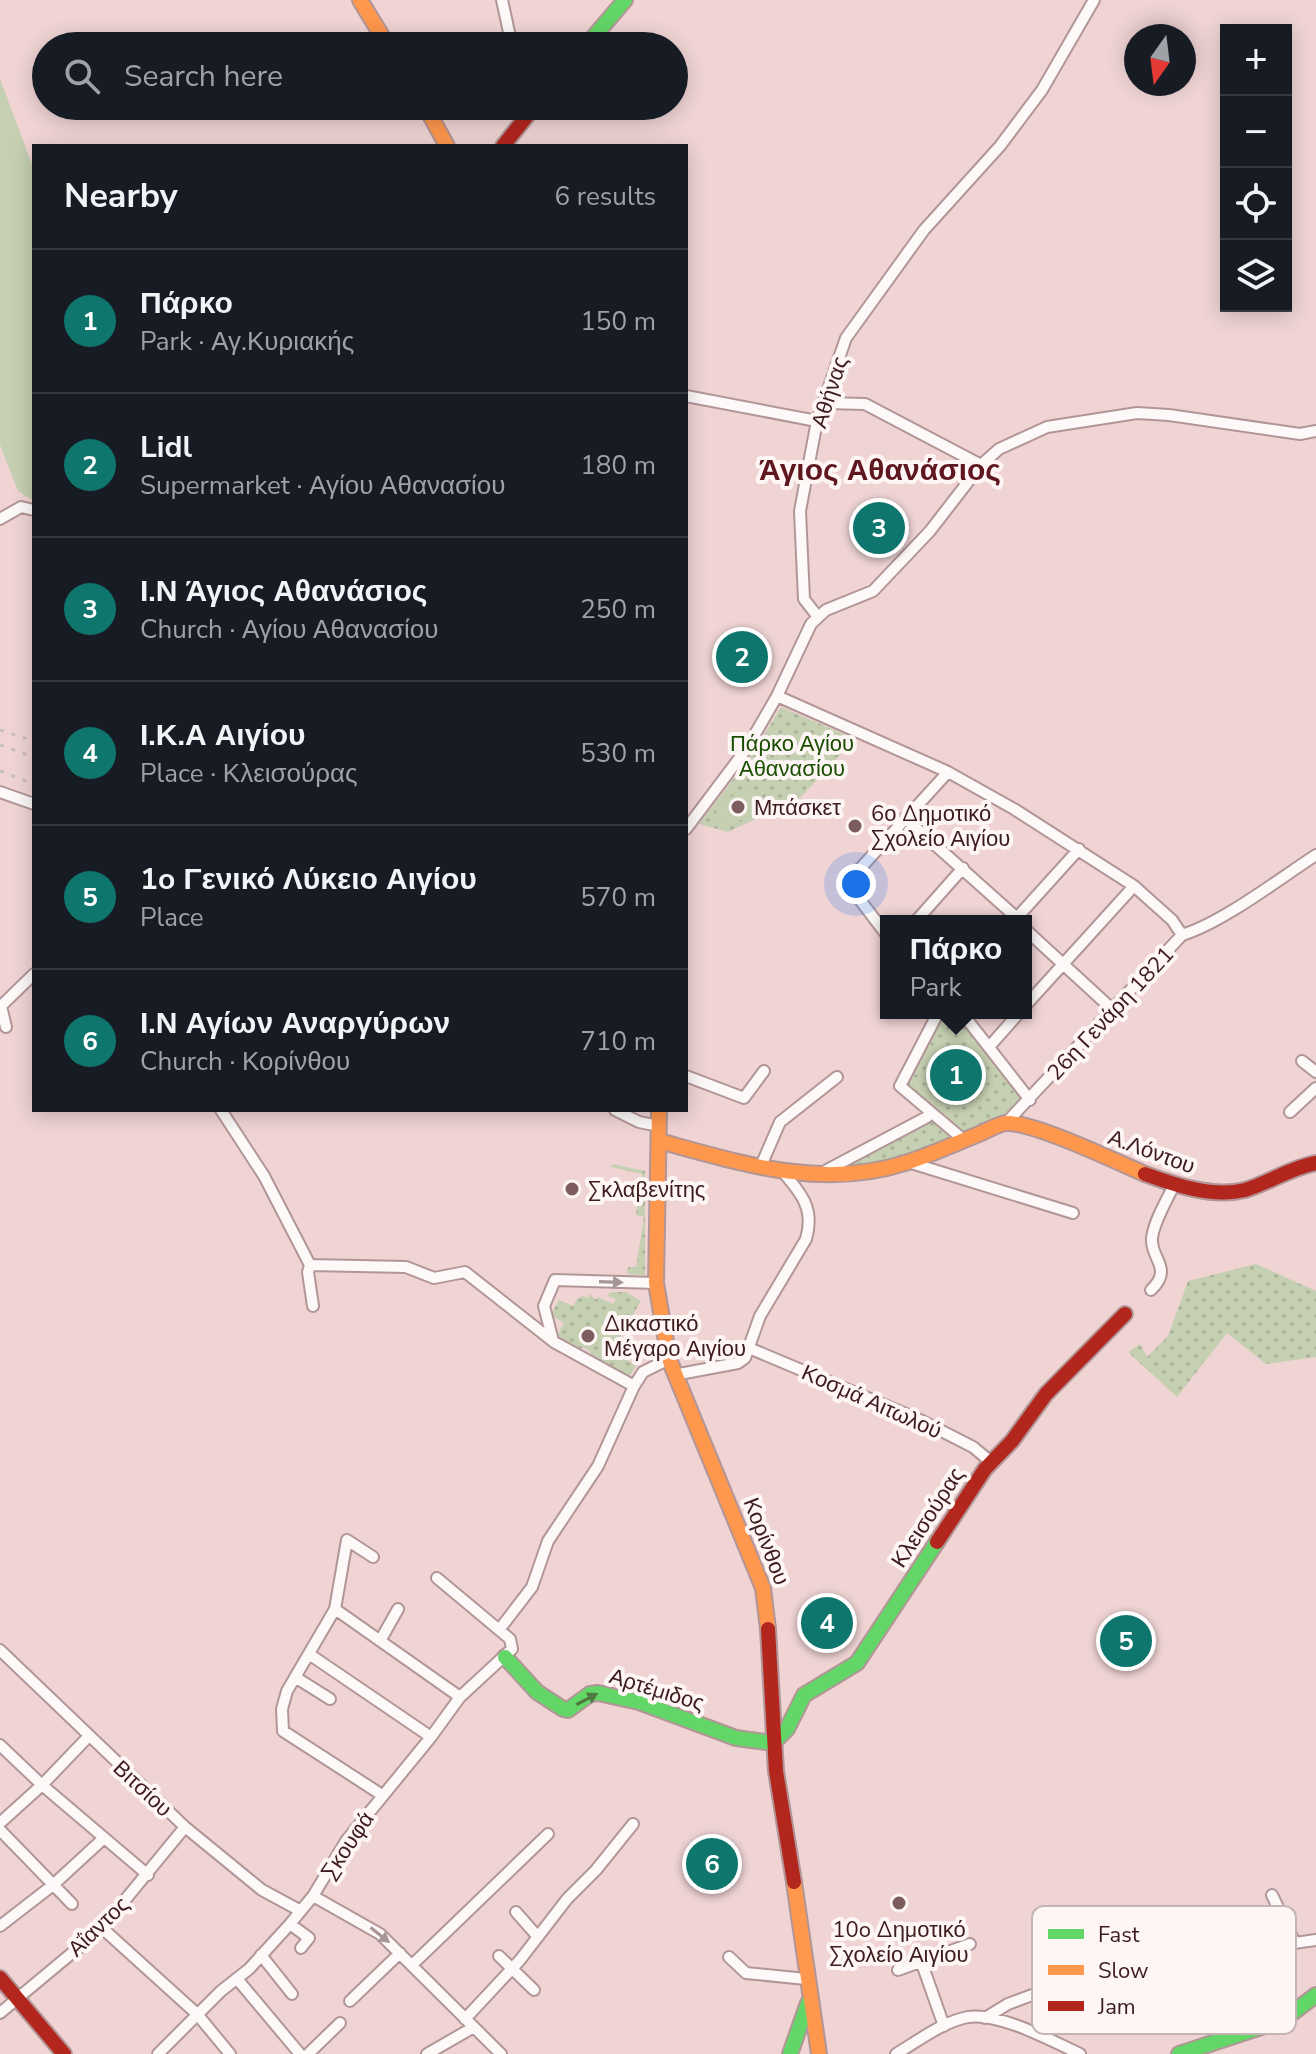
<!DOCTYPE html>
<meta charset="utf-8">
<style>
:root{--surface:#171b24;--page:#242831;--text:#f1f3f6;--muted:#9ea1a6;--line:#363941;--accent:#0f766e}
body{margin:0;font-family:"Nunito Sans",sans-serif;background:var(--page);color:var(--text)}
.controls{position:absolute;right:24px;top:24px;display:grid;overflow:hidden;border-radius:0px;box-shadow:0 4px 20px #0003}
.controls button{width:72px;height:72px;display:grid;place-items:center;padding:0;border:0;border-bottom:2px solid var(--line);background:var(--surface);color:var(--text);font:40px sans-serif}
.compass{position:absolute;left:1124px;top:24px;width:72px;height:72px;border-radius:50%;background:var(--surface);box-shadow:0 4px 20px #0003;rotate:194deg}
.you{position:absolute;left:856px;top:884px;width:28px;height:28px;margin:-20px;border:6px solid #fff;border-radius:50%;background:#1a73e8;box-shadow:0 0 0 12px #1a73e833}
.badge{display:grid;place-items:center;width:52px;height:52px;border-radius:50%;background:var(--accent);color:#fff;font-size:26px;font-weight:700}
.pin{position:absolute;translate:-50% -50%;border:4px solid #fff;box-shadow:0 2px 8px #0006}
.popup{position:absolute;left:880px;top:915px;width:152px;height:104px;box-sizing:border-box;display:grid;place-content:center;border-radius:0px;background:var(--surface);filter:drop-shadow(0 2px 6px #0005);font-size:26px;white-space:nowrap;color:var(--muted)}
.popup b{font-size:30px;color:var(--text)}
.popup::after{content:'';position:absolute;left:50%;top:100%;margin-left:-16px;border:16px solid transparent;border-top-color:var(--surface)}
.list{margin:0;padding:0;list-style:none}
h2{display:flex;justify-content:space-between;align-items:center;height:104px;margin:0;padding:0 32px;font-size:34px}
h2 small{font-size:26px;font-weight:400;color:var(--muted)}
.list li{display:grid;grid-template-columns:52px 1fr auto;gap:24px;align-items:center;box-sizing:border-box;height:144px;padding:0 32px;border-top:2px solid var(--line)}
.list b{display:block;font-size:30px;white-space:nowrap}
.list p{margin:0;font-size:26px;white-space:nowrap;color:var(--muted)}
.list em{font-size:26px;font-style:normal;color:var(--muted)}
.icon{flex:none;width:44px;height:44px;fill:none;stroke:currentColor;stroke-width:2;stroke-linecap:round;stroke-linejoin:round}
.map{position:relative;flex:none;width:1316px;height:2054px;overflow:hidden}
.search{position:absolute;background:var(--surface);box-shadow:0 4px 20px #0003;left:32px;top:32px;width:656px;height:88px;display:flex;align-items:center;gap:20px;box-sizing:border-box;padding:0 28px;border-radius:44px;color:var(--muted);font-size:30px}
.panel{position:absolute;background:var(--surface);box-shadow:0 4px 20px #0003;left:32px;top:144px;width:656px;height:968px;border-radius:0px}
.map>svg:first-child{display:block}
.grass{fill:url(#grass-dots)}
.garden{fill:#c5cfb1}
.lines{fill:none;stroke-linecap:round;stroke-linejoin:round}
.street-casing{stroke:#b29697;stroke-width:14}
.fast-casing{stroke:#b29697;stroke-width:18}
.slow-casing{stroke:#b29697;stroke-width:18}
.jam-casing{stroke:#b29697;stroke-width:18}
.street{stroke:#fdf9f9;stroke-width:10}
.fast{stroke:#63d668;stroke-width:14}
.slow{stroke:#ff974d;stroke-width:14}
.jam{stroke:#b3261e;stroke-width:14}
.rail{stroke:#c6bdbd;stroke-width:3;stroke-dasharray:4 8;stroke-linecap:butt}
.oneway{fill:#a79696}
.oneway2{fill:#507942}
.poi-dot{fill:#7c5c5d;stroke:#fef5f5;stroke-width:3}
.labels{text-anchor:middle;stroke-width:8;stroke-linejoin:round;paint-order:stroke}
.street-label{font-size:22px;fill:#3d1c1d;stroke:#fef5f5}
.park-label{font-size:22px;fill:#1a4f02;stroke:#fef5f5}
.poi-label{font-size:22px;fill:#3d1c1d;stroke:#fef5f5;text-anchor:start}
.district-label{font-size:30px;font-weight:bold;fill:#5f171f;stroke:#fef5f5}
.key{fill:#fef5f5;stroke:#c4b4b4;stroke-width:2}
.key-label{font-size:22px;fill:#3d1c1d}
</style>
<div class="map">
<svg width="1316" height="2054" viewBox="0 0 1316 2054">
<defs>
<pattern id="grass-dots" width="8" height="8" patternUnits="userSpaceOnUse" patternTransform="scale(2)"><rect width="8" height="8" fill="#c5cfb1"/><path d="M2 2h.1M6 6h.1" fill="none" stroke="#aab198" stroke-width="1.8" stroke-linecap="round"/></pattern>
</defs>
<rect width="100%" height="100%" fill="#f0d4d4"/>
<path class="grass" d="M781,707L855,739L800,798L728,832L699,824L753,753Z
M943,1013H955L1022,1100L1005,1117L966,1135L905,1084Z
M930,1118L955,1138L875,1165L836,1169Z
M612,1164L645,1171V1275L627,1274L628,1267H636L644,1217L636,1215L642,1174L611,1167Z
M1256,1264L1316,1291V1357L1266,1364L1227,1333L1177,1397L1128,1352L1140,1344L1147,1357L1168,1336L1188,1281Z
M610,1292H626L641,1301L617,1342L619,1343L621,1338L631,1344L623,1358L636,1365L629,1378L589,1356L591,1352L583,1347L580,1351L556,1338L564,1323L551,1315L559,1300L573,1306L577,1299L583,1296L588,1298L590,1294L596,1300L598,1297L613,1304L616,1299L608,1296Z"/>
<path class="garden" d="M0,79L34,170V501L18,491L0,445Z
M752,787L762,810L724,828L713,805Z"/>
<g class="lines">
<defs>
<path id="street" d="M502,0L512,46
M686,396L817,421
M826,403L865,404L981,465
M0,519L21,507L34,510
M818,617L804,599L800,511L817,421L846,338L924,230L1000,146L1042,90L1094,0
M777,696L948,772L1014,809L1134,886L1172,920L1182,935
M0,792L34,804
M905,818L1017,918
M686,829L747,748L777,696L811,624L826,610L873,591L930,531L981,465L999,449L1047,427L1137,413L1169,415L1300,434L1316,431
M916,921L963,868
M1014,921L1079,849
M1026,930L1113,1010
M886,934L847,883L948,772
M1026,1005L1134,886
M938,1013L900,1086L965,1141
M962,1013L1030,1100
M6,1027L1,1006L34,974
M989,1047L1019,1013
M1302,1061L1316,1072
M686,1076L744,1098L764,1071
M221,1110L264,1176L310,1265L406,1267L434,1278L465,1272L554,1342L634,1386
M615,1110L639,1122L659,1126
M1290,1112L1316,1088
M1006,1123L1182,935C1222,923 1279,879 1316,855
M908,1162L1073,1213
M760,1168L780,1122L837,1077
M820,1176L827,1170L927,1117
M310,1265L308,1272L313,1306
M1151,1290C1174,1268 1150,1259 1152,1238C1154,1221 1167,1200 1174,1185
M553,1341L544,1306L555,1280L656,1283
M749,1348L920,1420L973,1447L991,1462
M674,1375L738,1363L745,1358L760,1316L806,1239C815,1209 801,1193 783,1172
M373,1557L347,1540L335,1609L287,1691L282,1709L283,1731L382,1795
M335,1609L460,1697
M499,1630L532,1587L548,1541L598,1466L634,1386L643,1372L669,1359
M380,1641L398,1609
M0,1650L185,1827L262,1890L299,1910
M309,1654L431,1737
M295,1677L330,1699
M0,1745L42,1785L148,1875
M0,1823L42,1785L88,1737
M0,1830L72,1904
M1272,1895L1295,1943
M313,1896L380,1934L501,2054
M516,1912L538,1937
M290,1924L309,1938L301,1948
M0,1926L53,1885L104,1838
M102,1928L197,2014L230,2054
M261,1955L292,1994
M499,1956L534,1990
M729,1957L746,1973L806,1979
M921,1961L944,2026
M412,1965L548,1834
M898,1970L970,1944
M238,1980L300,2054
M350,2001L400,1953
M0,2013L102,1928L185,1827
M985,2018L1008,2004L1051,1988L1195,1957L1316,1940
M465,2019L520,1960L567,1899L596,1870L633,1824
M158,2054L221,1991L249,1969L290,1924L313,1896L346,1841L431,1737L460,1697L512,1649L510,1639L437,1578
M308,2054L340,2023
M427,2054L474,2027
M896,2054C918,2041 942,2022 968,2017C999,2012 1052,2041 1080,2054"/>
<path id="fast" d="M586,46L625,0
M505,1657L537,1692L563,1709L568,1710L590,1694L598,1693L639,1702L736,1738L773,1743L787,1729L804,1695L857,1663L937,1542
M790,2054L808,2003
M1179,2054L1283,2020L1316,1995"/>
<path id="slow" d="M360,0L388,46
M425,106L447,146
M659,1110L656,1283L669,1359L763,1588L768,1629
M659,1141C740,1163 821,1190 905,1163C930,1155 954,1144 979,1134C987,1131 999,1123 1007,1123C1036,1123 1115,1161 1145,1174
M794,1882L819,2054"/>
<path id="jam" d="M503,146L535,106
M1145,1174C1175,1185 1212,1198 1245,1190C1269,1183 1289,1168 1316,1163
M937,1542L985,1469L1012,1441L1046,1394L1125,1314
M768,1629L776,1771L794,1882
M0,1978L64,2054"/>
</defs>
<use href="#street" class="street-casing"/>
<use href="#fast" class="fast-casing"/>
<use href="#slow" class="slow-casing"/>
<use href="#jam" class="jam-casing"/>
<use href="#street" class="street"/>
<use href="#fast" class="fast"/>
<use href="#slow" class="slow"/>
<use href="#jam" class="jam"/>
<path class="rail" d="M0,730L34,741
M0,745L34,757
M0,771L34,784"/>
</g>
<defs><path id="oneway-solid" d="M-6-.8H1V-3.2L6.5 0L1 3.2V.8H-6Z" transform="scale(2)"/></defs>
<g class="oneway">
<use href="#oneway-solid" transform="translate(611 1282) rotate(2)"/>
<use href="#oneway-solid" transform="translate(380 1935) rotate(38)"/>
</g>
<use class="oneway2" href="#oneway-solid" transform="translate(587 1699) rotate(-28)"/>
<g class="poi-dot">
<circle cx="738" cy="807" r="8"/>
<circle cx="855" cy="826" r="8"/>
<circle cx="572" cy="1189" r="8"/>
<circle cx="588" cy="1336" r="8"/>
<circle cx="899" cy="1903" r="8"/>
</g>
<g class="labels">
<g class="street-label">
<text transform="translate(829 392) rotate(-72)" y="8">Αθήνας</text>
<text transform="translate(1110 1013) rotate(-47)" y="8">26η Γενάρη 1821</text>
<text transform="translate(1152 1151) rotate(20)" y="8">Α.Λόντου</text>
<text transform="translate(872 1401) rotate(24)" y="8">Κοσμά Αιτωλού</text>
<text transform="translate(927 1517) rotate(-57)" y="8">Κλεισούρας</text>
<text transform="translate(767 1541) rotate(69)" y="8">Κορίνθου</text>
<text transform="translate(657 1689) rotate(17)" y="8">Αρτέμιδος</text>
<text transform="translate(143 1788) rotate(43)" y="8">Βιτσίου</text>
<text transform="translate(347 1845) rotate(-56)" y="8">Σκουφά</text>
<text transform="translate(98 1926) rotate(-44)" y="8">Αΐαντος</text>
</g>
<g class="park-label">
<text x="792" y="751">Πάρκο Αγίου<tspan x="792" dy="25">Αθανασίου</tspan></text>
</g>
<g class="poi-label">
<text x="754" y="815">Μπάσκετ</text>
<text x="871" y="821">6ο Δημοτικό<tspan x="871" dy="25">Σχολείο Αιγίου</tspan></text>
<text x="588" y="1197">Σκλαβενίτης</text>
<text x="604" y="1331">Δικαστικό<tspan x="604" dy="25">Μέγαρο Αιγίου</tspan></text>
<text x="899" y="1937" text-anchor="middle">10o Δημοτικό<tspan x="899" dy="25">Σχολείο Αιγίου</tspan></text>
</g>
<g class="district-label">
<text x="880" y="480">Άγιος Αθανάσιος</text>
</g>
</g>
<rect x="1032" y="1906" width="264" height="128" rx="12" class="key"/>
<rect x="1048" y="1929" width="36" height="10" fill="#63d668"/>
<rect x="1048" y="1965" width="36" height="10" fill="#ff974d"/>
<rect x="1048" y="2001" width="36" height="10" fill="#b3261e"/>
<g class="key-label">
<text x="1098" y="1942">Fast</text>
<text x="1098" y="1978">Slow</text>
<text x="1098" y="2014">Jam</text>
</g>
</svg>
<div class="controls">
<button>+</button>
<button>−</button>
<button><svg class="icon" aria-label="locate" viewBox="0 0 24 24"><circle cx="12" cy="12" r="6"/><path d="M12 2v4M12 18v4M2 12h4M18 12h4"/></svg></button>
<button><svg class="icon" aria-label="layers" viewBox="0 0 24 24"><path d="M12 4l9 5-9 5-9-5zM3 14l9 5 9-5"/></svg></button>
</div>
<svg class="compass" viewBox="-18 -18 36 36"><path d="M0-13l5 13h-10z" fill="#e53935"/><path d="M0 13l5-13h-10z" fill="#9ea1a6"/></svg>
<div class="you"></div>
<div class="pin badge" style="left:956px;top:1075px">1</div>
<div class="popup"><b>Πάρκο</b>Park</div>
<div class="pin badge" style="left:742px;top:657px">2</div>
<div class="pin badge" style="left:879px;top:528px">3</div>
<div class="pin badge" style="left:827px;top:1623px">4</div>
<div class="pin badge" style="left:1126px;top:1641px">5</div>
<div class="pin badge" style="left:712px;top:1864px">6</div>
<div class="search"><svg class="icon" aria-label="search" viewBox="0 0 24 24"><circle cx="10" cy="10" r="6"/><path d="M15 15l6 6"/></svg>Search here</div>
<section class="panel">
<h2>Nearby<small>6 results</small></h2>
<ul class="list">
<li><span class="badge">1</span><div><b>Πάρκο</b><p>Park · Αγ.Κυριακής</p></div><em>150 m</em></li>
<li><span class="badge">2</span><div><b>Lidl</b><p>Supermarket · Αγίου Αθανασίου</p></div><em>180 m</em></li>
<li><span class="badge">3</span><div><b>Ι.Ν Άγιος Αθανάσιος</b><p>Church · Αγίου Αθανασίου</p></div><em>250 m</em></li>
<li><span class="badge">4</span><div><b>Ι.Κ.Α Αιγίου</b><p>Place · Κλεισούρας</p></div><em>530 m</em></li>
<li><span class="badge">5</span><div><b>1o Γενικό Λύκειο Αιγίου</b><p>Place</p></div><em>570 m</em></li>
<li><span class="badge">6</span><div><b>Ι.Ν Αγίων Αναργύρων</b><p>Church · Κορίνθου</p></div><em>710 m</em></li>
</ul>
</section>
</div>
